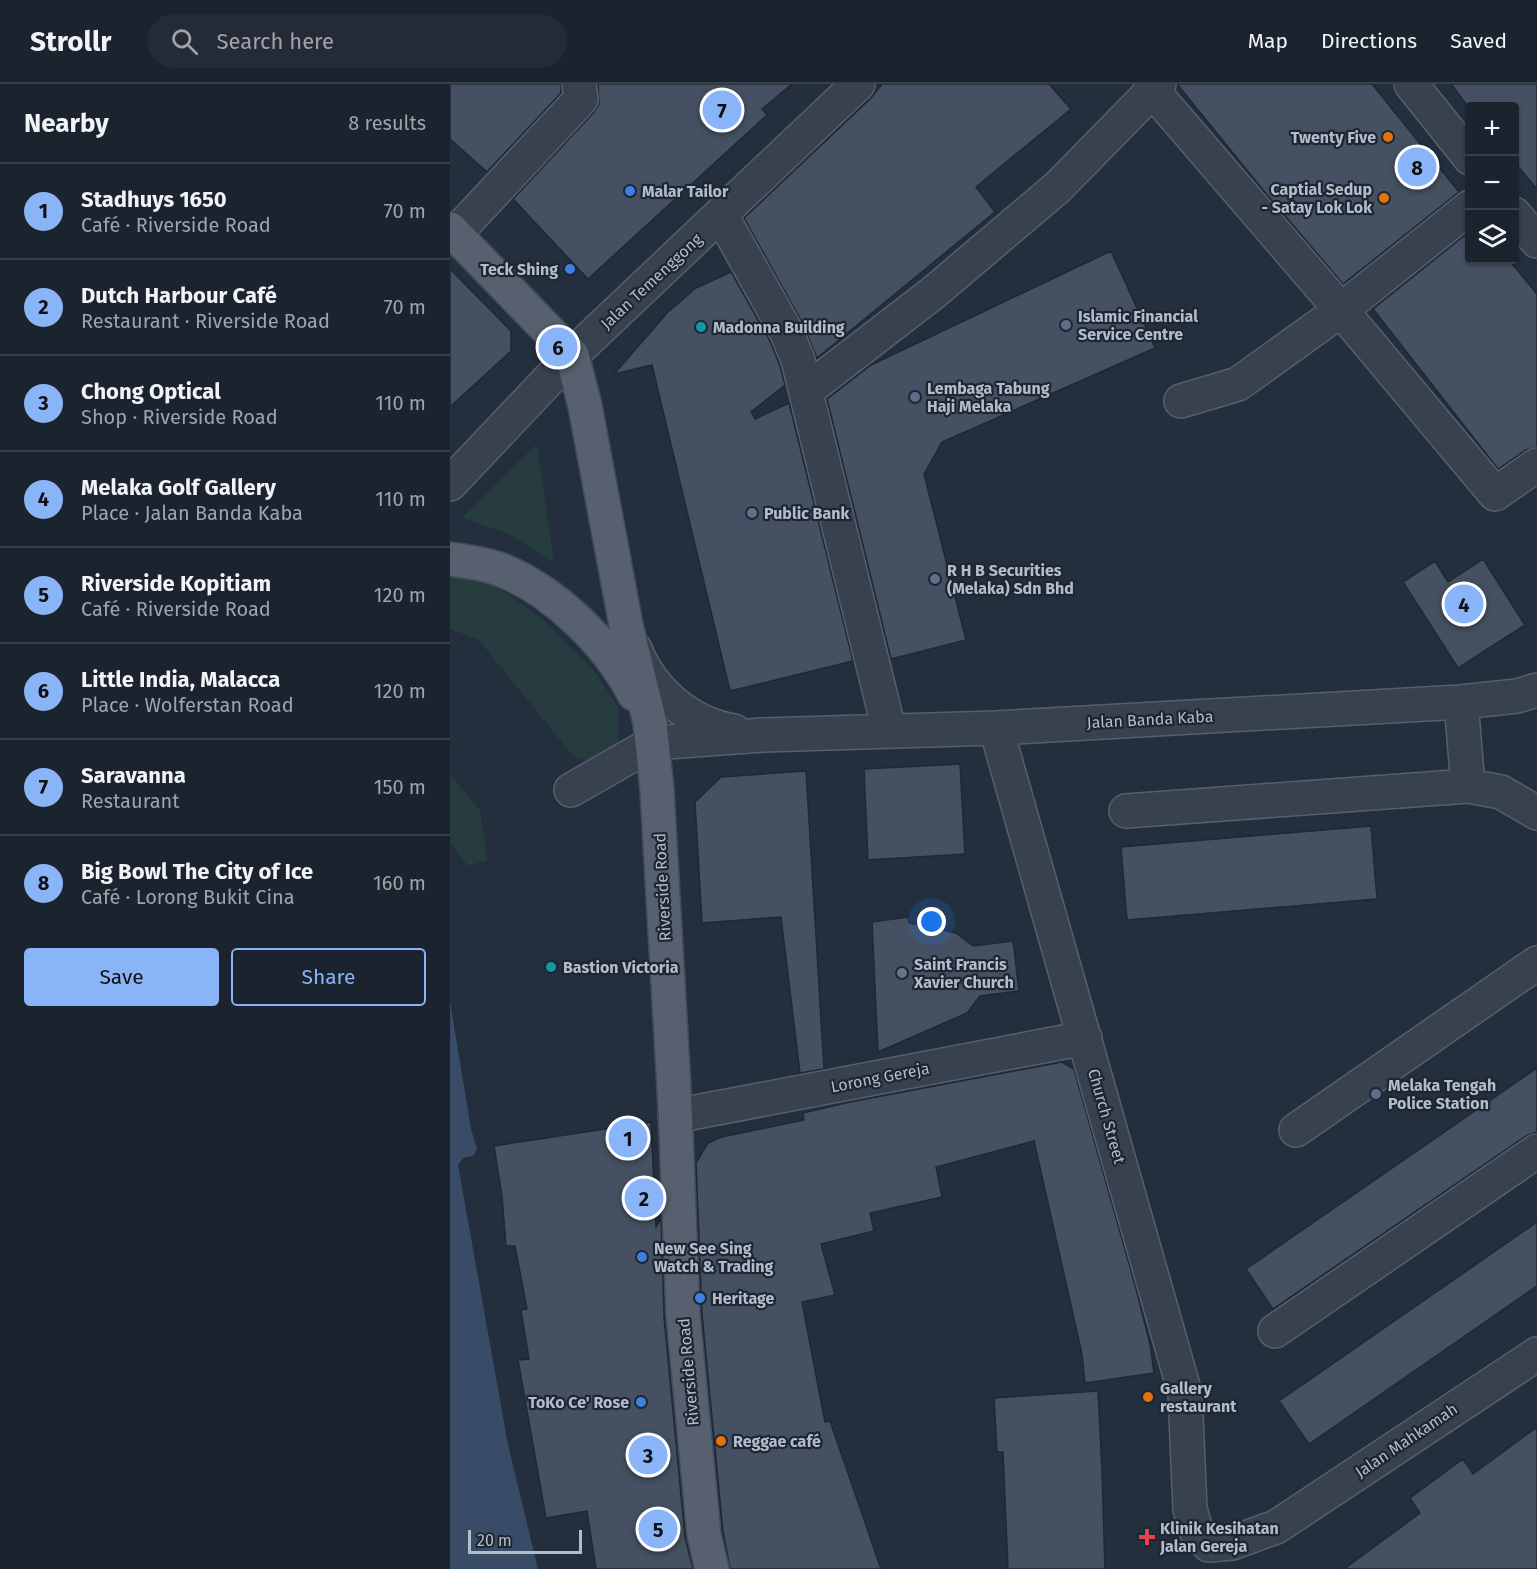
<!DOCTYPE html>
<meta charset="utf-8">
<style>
:root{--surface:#1b232e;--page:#242b36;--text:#f1f3f6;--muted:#a0a4aa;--line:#39404a;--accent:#8ab4f8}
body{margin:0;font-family:"Fira Sans",sans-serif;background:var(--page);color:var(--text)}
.controls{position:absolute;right:18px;top:18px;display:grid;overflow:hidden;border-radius:6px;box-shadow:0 2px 4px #0004}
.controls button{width:54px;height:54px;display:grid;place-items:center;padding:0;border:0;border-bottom:2px solid var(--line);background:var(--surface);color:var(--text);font:30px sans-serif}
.scale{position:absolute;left:18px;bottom:15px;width:114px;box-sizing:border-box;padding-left:6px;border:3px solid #b4bcc9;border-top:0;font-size:16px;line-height:21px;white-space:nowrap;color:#b4bcc9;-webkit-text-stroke:4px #1d2633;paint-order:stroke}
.you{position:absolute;left:482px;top:838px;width:21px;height:21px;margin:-15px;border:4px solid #fff;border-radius:50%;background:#1a73e8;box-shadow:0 0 0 9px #1a73e833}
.badge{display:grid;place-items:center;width:39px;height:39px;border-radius:50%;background:var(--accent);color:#111;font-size:20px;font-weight:700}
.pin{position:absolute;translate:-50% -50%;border:3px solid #fff;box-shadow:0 2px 6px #0006}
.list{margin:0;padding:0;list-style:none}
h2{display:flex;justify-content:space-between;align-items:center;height:78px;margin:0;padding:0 24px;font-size:26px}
h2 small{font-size:20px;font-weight:400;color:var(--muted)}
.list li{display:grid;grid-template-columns:39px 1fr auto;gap:18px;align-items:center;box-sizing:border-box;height:96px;padding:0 24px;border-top:2px solid var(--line)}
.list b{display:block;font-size:22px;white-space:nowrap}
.list p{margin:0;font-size:20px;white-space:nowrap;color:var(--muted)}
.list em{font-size:20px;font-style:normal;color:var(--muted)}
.actions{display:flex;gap:12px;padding:18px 24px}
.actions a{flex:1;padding:14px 0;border:2px solid var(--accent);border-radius:6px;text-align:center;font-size:21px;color:var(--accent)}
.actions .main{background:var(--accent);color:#111}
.icon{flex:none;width:33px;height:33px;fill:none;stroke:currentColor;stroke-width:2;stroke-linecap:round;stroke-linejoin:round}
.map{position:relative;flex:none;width:1087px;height:1485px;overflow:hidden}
header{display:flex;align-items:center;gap:36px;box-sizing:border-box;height:84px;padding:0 30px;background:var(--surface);border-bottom:2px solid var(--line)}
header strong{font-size:28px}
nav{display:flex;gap:33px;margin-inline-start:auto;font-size:21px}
.search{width:420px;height:54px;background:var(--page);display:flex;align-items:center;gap:15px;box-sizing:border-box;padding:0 21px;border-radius:33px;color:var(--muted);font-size:22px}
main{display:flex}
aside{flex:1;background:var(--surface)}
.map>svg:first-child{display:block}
.green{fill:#263c3f}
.water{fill:#394c67}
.building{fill:#455162;stroke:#1f2835;stroke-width:1.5}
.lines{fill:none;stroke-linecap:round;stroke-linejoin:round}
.minor-casing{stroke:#565f6c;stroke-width:36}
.major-casing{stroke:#414a57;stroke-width:36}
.minor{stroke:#38414e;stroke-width:33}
.major{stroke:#56606e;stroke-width:33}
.food-dot{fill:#e8710a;stroke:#1d2633;stroke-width:2}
.shop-dot{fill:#3f7fe0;stroke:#1d2633;stroke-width:2}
.service-dot{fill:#5c6f8a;stroke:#1d2633;stroke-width:2}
.culture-dot{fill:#0f9aa8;stroke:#1d2633;stroke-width:2}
.worship-dot{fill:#6b7280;stroke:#1d2633;stroke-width:2}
.health-dot{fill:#e0444e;stroke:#1d2633;stroke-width:2}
.labels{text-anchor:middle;stroke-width:4.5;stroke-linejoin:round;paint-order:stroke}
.poi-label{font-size:16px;font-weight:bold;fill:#b4bcc9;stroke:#1d2633;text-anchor:start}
.street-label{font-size:16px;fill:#b4bcc9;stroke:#1d2633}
</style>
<header>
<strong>Strollr</strong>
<div class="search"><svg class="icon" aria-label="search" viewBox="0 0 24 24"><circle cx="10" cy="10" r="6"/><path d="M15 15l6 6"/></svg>Search here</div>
<nav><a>Map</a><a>Directions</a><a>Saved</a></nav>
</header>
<main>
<aside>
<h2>Nearby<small>8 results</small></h2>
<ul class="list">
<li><span class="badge">1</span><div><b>Stadhuys 1650</b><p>Café · Riverside Road</p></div><em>70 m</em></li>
<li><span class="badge">2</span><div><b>Dutch Harbour Café</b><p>Restaurant · Riverside Road</p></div><em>70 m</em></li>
<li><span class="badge">3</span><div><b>Chong Optical</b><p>Shop · Riverside Road</p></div><em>110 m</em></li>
<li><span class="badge">4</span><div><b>Melaka Golf Gallery</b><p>Place · Jalan Banda Kaba</p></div><em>110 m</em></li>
<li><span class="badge">5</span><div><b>Riverside Kopitiam</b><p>Café · Riverside Road</p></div><em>120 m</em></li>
<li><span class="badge">6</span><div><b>Little India, Malacca</b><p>Place · Wolferstan Road</p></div><em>120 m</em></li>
<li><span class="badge">7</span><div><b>Saravanna</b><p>Restaurant</p></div><em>150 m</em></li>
<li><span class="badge">8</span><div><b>Big Bowl The City of Ice</b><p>Café · Lorong Bukit Cina</p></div><em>160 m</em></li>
</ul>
<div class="actions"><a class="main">Save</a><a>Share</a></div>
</aside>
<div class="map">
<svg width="1087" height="1485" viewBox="0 0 1087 1485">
<rect width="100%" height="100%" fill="#242f3e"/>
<path class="green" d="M87,360L104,479L59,450L12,434Z
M0,489L38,496L91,534L143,585L168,623L169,685L124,673L28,555L0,545Z
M0,691L30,726L37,776L18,782L0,758Z"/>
<path class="water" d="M0,917L21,1045L27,1065L23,1072L13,1074L8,1081L58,1361L88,1485H0Z"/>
<path class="building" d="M0,0H111V9L37,88L0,55Z
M148,0H342L312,25L317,31L138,195L63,115L145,27L149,20Z
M432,0H599L621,25L526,103L545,128L367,274L353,240L294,134L421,14Z
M727,0H922L1009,108L893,200L813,106Z
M1001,0H1087V105L1065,79V22H1020V25Z
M1020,147V176H1059L1087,210V363L1076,366L1048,385L923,225Z
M661,167L705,264L492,358L474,390L516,556L441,575L377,315L421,281Z
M0,185L61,247V267L0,323Z
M281,188L320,257L330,282L335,301L301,328L305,335L339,319L403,577L280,607L202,281L164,290L218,228L246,204Z
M1033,475L1075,541L1008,584L953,498L985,477L998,498Z
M510,680L515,770L418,776L414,685Z
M356,687L374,985L350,989L331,833L252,839L245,718L271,693Z
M921,742L927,815L677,836L671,763Z
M458,833L459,839L506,849L523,862L563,857L569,907L530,912L517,929L428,968L422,838Z
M612,978L624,985L685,1201L700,1260L704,1289L635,1299L632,1270L584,1057L486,1083L492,1113L420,1129L424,1147L371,1160L385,1211L352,1218L375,1338L380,1337L431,1485H280L273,1448L252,1230L246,1079L258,1059L272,1053L354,1036L353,1029L400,1018Z
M1087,984V1048L1076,1052L823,1225L796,1185Z
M201,1038L206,1143L211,1135L214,1233L235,1453L243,1485H146L137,1427L96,1434L68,1276L79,1275L71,1226L77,1225L65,1162H56L52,1112L44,1062Z
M1087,1138V1202L859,1360L829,1317Z
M648,1307L652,1386L655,1485H558L553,1368H547L544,1314Z
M1087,1343V1485H894L970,1429L960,1414L1013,1375L1023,1390Z"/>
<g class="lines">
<defs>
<path id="minor" d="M961,0L1020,74
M702,6L891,226L1045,410L1087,381
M1064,130L1087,157
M271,131L337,249L348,276L439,646
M5,150L131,15L129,0
M356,307L483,209L608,103L709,0
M731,317L788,300L891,226L1020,123
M0,400L122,271L408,0
M185,565C201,607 240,640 284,647
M1011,618L1018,702L1051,708L1087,729
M546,644L735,1309L740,1425L747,1449L759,1461L782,1459L826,1443L1087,1270
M121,706L203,659L313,651L546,644L1011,618L1067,612L1087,606
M676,727L1018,702
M225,1032L635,954
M846,1046L1087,879
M825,1247L1087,1067"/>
<path id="major" d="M0,145L122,271L135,322L176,541L200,639L207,706L225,1022L233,1231L254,1451L262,1485
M0,475C15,477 31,479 46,484C102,504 157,558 184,610"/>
</defs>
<use href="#minor" class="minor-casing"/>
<use href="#major" class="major-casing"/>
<use href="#minor" class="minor"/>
<use href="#major" class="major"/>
</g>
<g class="food-dot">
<circle cx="938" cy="53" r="6"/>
<circle cx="934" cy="114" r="6"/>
<circle cx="698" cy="1313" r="6"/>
<circle cx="271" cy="1357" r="6"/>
</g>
<g class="shop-dot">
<circle cx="180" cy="107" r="6"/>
<circle cx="120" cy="185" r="6"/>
<circle cx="192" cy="1173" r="6"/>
<circle cx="250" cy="1214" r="6"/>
<circle cx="191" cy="1318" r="6"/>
</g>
<g class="service-dot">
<circle cx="616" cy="241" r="6"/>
<circle cx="465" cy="313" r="6"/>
<circle cx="302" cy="429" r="6"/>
<circle cx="485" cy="495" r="6"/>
<circle cx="926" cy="1010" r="6"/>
</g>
<g class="culture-dot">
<circle cx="251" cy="243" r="6"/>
<circle cx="101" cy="883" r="6"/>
</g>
<circle class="worship-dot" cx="452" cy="889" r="6"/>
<path class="health-dot" d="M694 1444h6v6h6v6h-6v6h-6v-6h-6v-6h6z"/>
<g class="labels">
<g class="poi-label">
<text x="926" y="59" text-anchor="end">Twenty Five</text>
<text x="922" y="111" text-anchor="end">Captial Sedup<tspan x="922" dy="18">- Satay Lok Lok</tspan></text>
<text x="192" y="113">Malar Tailor</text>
<text x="108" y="191" text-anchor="end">Teck Shing</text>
<text x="628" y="238">Islamic Financial<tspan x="628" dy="18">Service Centre</tspan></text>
<text x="263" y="249">Madonna Building</text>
<text x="477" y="310">Lembaga Tabung<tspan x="477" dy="18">Haji Melaka</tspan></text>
<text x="314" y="435">Public Bank</text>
<text x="497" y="492">R H B Securities<tspan x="497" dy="18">(Melaka) Sdn Bhd</tspan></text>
<text x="464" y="886">Saint Francis<tspan x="464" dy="18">Xavier Church</tspan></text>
<text x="113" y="889">Bastion Victoria</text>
<text x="938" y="1007">Melaka Tengah<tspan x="938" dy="18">Police Station</tspan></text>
<text x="204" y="1170">New See Sing<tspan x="204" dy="18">Watch &amp; Trading</tspan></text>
<text x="262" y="1220">Heritage</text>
<text x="710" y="1310">Gallery<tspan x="710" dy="18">restaurant</tspan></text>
<text x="179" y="1324" text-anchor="end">ToKo Ce' Rose</text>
<text x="283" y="1363">Reggae café</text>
<text x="710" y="1450">Klinik Kesihatan<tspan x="710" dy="18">Jalan Gereja</tspan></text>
</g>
<g class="street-label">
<text transform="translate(201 197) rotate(-43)" y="6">Jalan Temenggong</text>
<text transform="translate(700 635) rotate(-3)" y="6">Jalan Banda Kaba</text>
<text transform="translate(212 803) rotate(-93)" y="6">Riverside Road</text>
<text transform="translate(430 993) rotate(-11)" y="6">Lorong Gereja</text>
<text transform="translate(657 1032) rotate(74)" y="6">Church Street</text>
<text transform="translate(238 1288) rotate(-95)" y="6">Riverside Road</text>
<text transform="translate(956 1356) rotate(-34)" y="6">Jalan Mahkamah</text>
</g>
</g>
</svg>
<div class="controls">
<button>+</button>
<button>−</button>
<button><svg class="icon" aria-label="layers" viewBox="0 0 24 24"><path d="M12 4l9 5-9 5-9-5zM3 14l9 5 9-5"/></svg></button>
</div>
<div class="scale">20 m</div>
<div class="you"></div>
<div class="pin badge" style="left:178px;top:1054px">1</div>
<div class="pin badge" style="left:194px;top:1114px">2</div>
<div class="pin badge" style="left:198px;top:1371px">3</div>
<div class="pin badge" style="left:1014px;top:520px">4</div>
<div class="pin badge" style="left:208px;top:1445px">5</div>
<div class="pin badge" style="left:108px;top:263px">6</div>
<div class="pin badge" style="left:272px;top:26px">7</div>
<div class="pin badge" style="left:967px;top:83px">8</div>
</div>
</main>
